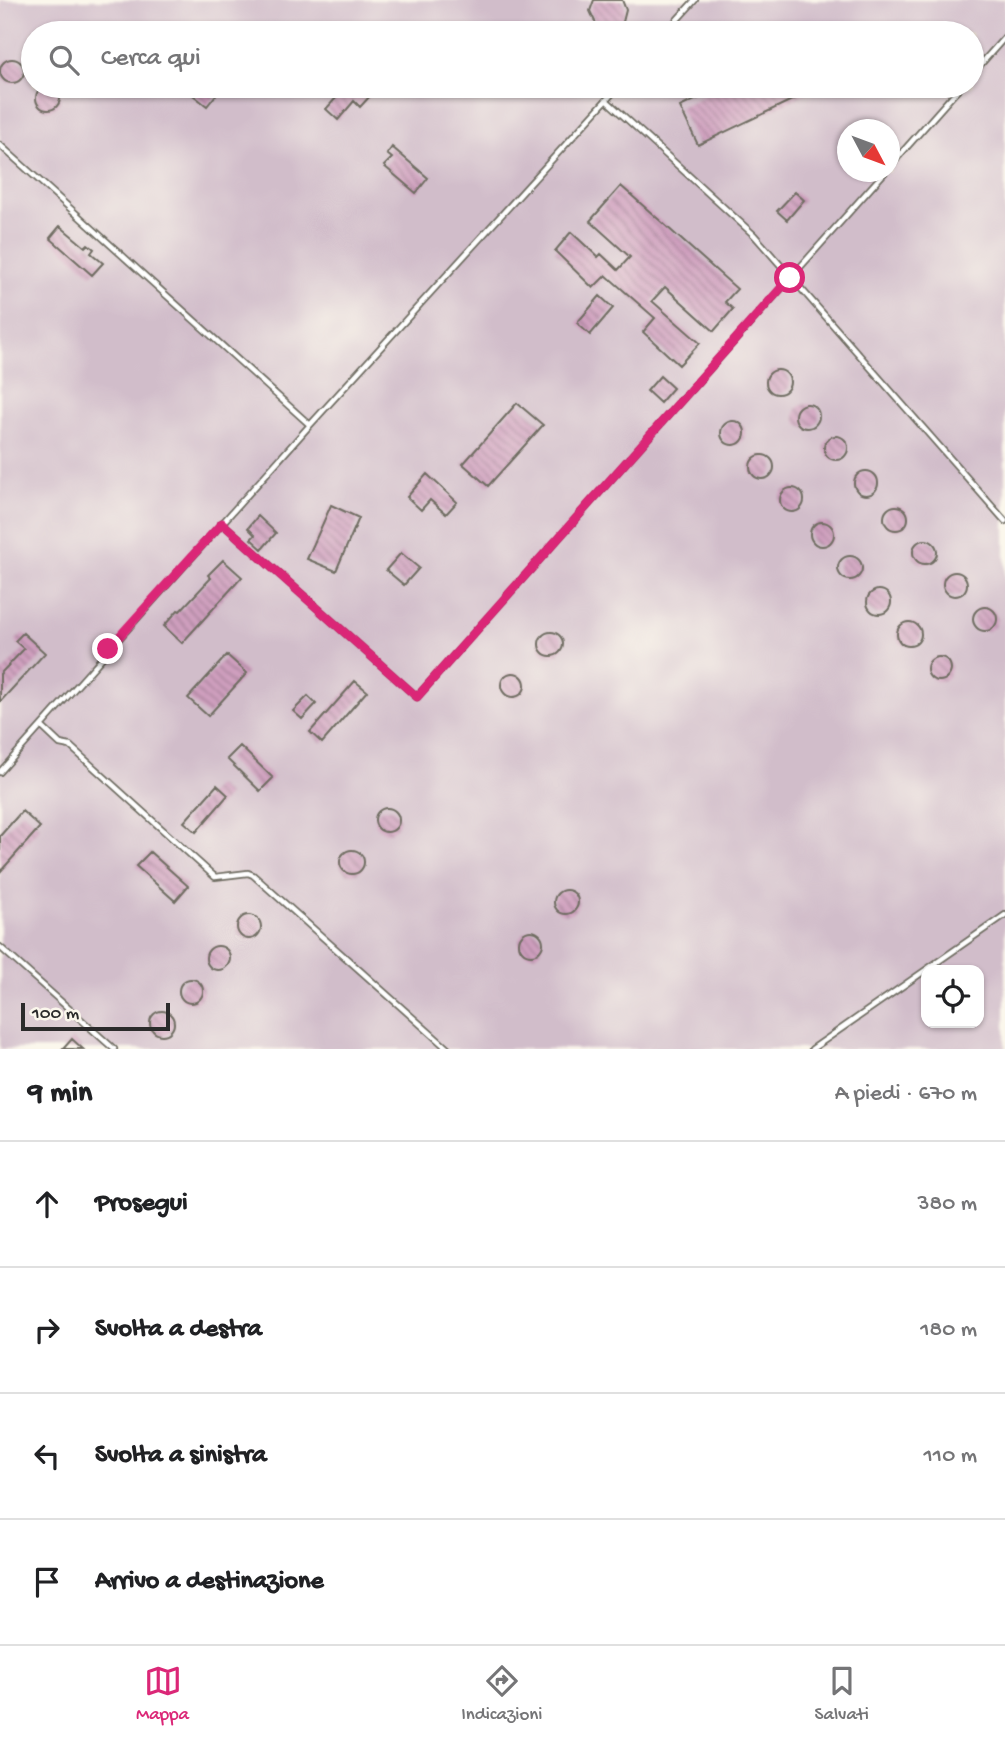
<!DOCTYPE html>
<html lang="it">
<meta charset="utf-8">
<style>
:root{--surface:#fff;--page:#f2f2f2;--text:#202124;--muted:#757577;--line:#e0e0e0;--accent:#db2777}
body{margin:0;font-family:"Gochi Hand",sans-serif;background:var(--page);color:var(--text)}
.controls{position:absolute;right:21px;bottom:21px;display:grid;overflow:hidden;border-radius:14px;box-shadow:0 2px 5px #0004}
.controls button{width:63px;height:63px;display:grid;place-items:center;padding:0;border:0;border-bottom:2px solid var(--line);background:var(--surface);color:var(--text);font:35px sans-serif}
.compass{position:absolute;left:837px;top:119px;width:63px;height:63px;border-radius:50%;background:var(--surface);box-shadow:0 2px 5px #0004;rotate:131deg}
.scale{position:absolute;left:21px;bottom:18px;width:149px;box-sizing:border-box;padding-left:7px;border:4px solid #2b2b2b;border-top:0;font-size:19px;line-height:24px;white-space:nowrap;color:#2b2b2b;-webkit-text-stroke:5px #fbf7ec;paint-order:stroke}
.stop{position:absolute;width:21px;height:21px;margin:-16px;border:5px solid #db2777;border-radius:50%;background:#fff}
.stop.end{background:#db2777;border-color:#fff;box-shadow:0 2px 7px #0008}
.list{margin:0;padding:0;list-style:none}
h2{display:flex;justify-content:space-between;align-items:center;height:91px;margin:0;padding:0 28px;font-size:30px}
h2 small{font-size:23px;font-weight:400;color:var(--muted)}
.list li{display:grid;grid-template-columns:46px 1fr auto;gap:21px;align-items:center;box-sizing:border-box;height:126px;padding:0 28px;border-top:2px solid var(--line)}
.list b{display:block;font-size:26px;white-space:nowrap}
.list em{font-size:23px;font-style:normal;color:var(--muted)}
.icon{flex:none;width:38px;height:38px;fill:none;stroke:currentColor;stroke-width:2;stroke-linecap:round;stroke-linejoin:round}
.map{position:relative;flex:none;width:1005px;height:1049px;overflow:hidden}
.search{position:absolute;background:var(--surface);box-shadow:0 2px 5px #0004;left:21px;right:21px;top:21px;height:77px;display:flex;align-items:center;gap:18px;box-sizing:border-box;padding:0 24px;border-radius:38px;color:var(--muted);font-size:26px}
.sheet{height:595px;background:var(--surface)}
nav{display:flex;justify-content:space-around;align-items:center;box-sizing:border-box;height:98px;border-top:2px solid var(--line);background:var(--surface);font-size:19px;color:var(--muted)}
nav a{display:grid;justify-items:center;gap:4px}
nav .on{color:var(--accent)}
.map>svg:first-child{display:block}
.industrial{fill:#d1bdca;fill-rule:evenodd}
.building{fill:url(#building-back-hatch)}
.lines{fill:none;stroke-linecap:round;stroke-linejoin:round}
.service-casing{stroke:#6f6d62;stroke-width:8}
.service{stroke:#fff;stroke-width:4.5}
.route{stroke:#db2777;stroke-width:9}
</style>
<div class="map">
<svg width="1005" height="1049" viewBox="0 0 1005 1049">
<defs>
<pattern id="building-back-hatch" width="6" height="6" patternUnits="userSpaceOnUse" patternTransform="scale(1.75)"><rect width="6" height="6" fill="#cf9fbe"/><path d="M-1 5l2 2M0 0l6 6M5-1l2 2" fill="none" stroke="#a8829b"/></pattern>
</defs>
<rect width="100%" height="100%" fill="#fbf7ec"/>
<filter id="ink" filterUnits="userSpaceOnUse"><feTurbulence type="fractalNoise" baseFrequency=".0143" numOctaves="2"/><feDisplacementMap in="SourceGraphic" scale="14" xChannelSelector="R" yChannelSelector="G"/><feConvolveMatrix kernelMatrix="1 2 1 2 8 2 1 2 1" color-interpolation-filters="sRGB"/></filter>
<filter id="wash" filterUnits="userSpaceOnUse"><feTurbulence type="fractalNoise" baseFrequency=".00686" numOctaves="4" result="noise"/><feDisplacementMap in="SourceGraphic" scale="28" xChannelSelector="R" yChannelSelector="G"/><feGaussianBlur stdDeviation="1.57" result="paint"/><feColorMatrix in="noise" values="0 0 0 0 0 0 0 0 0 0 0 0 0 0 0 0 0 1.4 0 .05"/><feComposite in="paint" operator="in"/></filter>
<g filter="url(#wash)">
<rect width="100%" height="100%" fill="#ede7c9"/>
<path class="industrial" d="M0,0H1005V1049H0ZM33,33H972V86H33ZM848,130H890V172H848ZM926,970H979V1023H926Z"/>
<g id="blocks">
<path class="building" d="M594,0H622L626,10L623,22L614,29L607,30L597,26L590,11Z
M0 71a12 12 0 1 1 24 0a12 12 0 1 1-24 0Z
M204,86H223L207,106L193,95Z
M347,86H368L365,89L371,95L360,107L354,101L338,120L326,109Z
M724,86H821L698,145L680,107Z
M36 98a12 12 0 1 1 24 0a12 12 0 1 1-24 0Z
M392,147L428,178L416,193L384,166L392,158L387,154Z
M621,186L737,289L725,302L733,309L714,331L665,287L652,301L700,343L679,365L643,332L655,318L606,275L593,288L555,251L571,232L598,257L601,254L618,270L630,257L590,221Z
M795,192L804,200L787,220L777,211Z
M60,226L85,247L88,244L94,249L91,253L103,263L92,275L50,238Z
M600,296L613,308L590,335L577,323Z
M766 382a12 12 0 1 1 24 0a12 12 0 1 1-24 0Z
M660,376L673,388L660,403L647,391Z
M517,403L543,425L488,486L463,464Z
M795 416a12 12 0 1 1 24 0a12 12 0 1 1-24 0Z
M721 433a12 12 0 1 1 24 0a12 12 0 1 1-24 0Z
M824 448a12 12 0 1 1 24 0a12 12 0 1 1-24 0Z
M750 467a12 12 0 1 1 24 0a12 12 0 1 1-24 0Z
M854 483a12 12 0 1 1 24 0a12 12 0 1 1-24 0Z
M427,474L457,502L446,514L430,500L421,510L407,497Z
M780 500a12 12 0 1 1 24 0a12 12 0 1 1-24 0Z
M331,505L359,518L336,571L307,559Z
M884 518a12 12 0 1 1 24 0a12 12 0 1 1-24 0Z
M258,516L276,533L262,549L251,539L255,535L248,528Z
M810 534a12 12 0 1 1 24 0a12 12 0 1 1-24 0Z
M913 552a12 12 0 1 1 24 0a12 12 0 1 1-24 0Z
M401,553L419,568L404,585L386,570Z
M838 568a12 12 0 1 1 24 0a12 12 0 1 1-24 0Z
M223,560L242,577L182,643L164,626L178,610L180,611L211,578L208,575Z
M943 584a12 12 0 1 1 24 0a12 12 0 1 1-24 0Z
M867 602a12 12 0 1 1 24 0a12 12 0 1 1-24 0Z
M973 619a12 12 0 1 1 24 0a12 12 0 1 1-24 0Z
M897 634a12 12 0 1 1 24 0a12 12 0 1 1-24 0Z
M539 644a12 12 0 1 1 24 0a12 12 0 1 1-24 0Z
M23,633L45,653L0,702V674L24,649L15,641Z
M227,655L247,673L208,716L188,698Z
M927 669a12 12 0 1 1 24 0a12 12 0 1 1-24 0Z
M501 685a12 12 0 1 1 24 0a12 12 0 1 1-24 0Z
M355,681L367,691L322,743L310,732Z
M308,696L316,704L302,719L293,711Z
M240,746L273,778L260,791L227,759Z
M217,785L228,795L196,832L184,822Z
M375 820a12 12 0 1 1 24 0a12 12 0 1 1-24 0Z
M22,811L40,827L0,872V836Z
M340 862a12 12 0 1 1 24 0a12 12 0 1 1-24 0Z
M150,852L188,886L175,901L136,866Z
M554 902a12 12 0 1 1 24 0a12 12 0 1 1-24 0Z
M237 927a12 12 0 1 1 24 0a12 12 0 1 1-24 0Z
M519 943a12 12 0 1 1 24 0a12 12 0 1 1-24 0Z
M206 958a12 12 0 1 1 24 0a12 12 0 1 1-24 0Z
M179 991a12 12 0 1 1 24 0a12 12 0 1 1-24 0Z
M150 1023a12 12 0 1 1 24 0a12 12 0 1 1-24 0Z
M72,1039L83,1049H63Z"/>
</g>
</g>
<g filter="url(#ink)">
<use href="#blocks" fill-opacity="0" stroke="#6f6d62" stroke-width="2"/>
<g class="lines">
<defs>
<path id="service" d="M665,33L695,0
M972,74L1005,37
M606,100L754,235L1005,521
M0,145L310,425
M890,166L961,86
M222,523L417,697L885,172
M41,726L60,744L70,746L215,877L248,873L253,875L448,1049
M0,772L310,425L619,86
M0,947L114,1049
M812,1049L1005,915"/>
</defs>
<use href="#service" class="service-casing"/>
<use href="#service" class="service"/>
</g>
</g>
<g class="lines" filter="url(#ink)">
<path class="route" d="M108,649L222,523L417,697L790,278"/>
</g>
</svg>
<div class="controls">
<button><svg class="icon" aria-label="locate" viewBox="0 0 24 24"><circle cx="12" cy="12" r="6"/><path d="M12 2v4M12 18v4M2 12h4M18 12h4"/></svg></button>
</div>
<svg class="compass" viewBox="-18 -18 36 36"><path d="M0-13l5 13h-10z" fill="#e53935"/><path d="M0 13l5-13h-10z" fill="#757577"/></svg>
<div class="scale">100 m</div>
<div class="stop" style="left:790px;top:278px"></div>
<div class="stop end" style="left:108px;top:649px"></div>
<div class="search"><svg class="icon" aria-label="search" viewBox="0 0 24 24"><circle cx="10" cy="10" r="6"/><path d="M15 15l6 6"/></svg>Cerca qui</div>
</div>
<section class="sheet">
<h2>9 min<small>A piedi · 670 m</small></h2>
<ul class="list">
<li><svg class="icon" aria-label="ahead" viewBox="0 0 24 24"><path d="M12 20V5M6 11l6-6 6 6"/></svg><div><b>Prosegui</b></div><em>380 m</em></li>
<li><svg class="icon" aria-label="right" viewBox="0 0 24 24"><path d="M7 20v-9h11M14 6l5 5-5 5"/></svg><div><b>Svolta a destra</b></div><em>180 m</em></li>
<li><svg class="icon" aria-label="left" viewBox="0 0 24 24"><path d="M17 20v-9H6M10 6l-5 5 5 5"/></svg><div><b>Svolta a sinistra</b></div><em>110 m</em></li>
<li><svg class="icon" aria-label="arrive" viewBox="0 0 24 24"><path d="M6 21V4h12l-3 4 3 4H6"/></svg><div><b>Arrivo a destinazione</b></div></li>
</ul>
</section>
<nav>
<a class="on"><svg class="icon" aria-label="map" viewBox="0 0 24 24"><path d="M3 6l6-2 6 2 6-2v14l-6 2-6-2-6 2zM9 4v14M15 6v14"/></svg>Mappa</a>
<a><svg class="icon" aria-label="directions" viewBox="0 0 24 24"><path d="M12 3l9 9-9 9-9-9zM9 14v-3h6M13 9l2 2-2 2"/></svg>Indicazioni</a>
<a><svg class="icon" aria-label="saved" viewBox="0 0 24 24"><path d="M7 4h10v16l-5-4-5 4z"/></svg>Salvati</a>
</nav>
